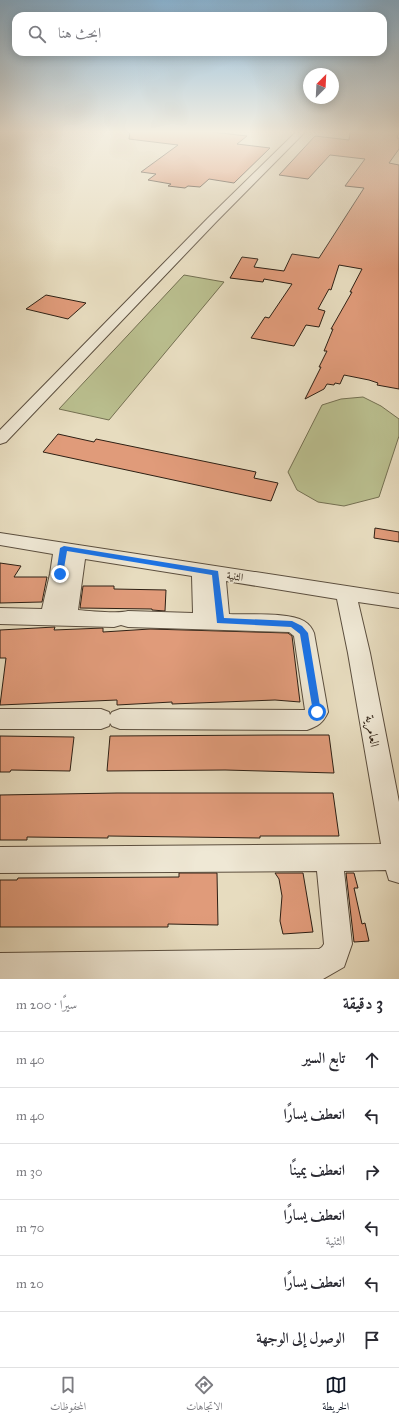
<!DOCTYPE html>
<html lang="ar">
<meta charset="utf-8">
<style>
:root{--surface:#fff;--page:#f7f7f7;--text:#2b2b33;--muted:#7c7c81;--line:#e1e1e2;--accent:#111827}
body{margin:0;font-family:"IM FELL Great Primer",Amiri,serif;background:var(--page);color:var(--text);direction:rtl}
.compass{position:absolute;left:303px;top:68px;width:36px;height:36px;border-radius:50%;background:var(--surface);box-shadow:0 2px 10px #0003;rotate:24deg}
.stop{position:absolute;width:12px;height:12px;margin:-9px;border:3px solid #1a73e8;border-radius:50%;background:#fff}
.stop.end{background:#1a73e8;border-color:#fff;box-shadow:0 1px 4px #0008}
.list{margin:0;padding:0;list-style:none}
h2{display:flex;justify-content:space-between;align-items:center;height:52px;margin:0;padding:0 16px;font-size:17px}
h2 small{font-size:13px;font-weight:400;color:var(--muted)}
.list li{display:grid;grid-template-columns:26px 1fr auto;gap:12px;align-items:center;box-sizing:border-box;height:56px;padding:0 16px;border-top:1px solid var(--line)}
.list b{display:block;font-size:15px;white-space:nowrap}
.list p{margin:0;font-size:13px;white-space:nowrap;color:var(--muted)}
.list em{font-size:13px;font-style:normal;color:var(--muted)}
.icon{flex:none;width:22px;height:22px;fill:none;stroke:currentColor;stroke-width:2;stroke-linecap:round;stroke-linejoin:round}
.map{position:relative;flex:none;width:399px;height:979px;overflow:hidden;direction:ltr}
.search{position:absolute;background:var(--surface);box-shadow:0 2px 10px #0003;left:12px;right:12px;top:12px;height:44px;display:flex;align-items:center;gap:10px;box-sizing:border-box;padding:0 14px;border-radius:12px;color:var(--muted);font-size:15px}
.sheet{height:388px;background:var(--surface)}
nav{display:flex;justify-content:space-around;align-items:center;box-sizing:border-box;height:56px;border-top:1px solid var(--line);background:var(--surface);font-size:11px;color:var(--muted)}
nav a{display:grid;justify-items:center;gap:2px}
nav .on{color:var(--accent)}
.map>svg:first-child{display:block}
.green{fill:#babf8f;stroke:#747052}
.building{fill:#e09b7a;stroke:#2e2014}
.lines{fill:none;stroke-linecap:round;stroke-linejoin:round}
.minor-casing{stroke:#5c4f3f;stroke-width:2}
.minor{fill:#efe8d5;fill-rule:evenodd}
.route{fill:#1a73e8}
.labels{text-anchor:middle;stroke-width:4;stroke-linejoin:round;paint-order:stroke}
.street-label{font-size:11px;fill:#2e2014;stroke:#efe8d5}
.near-street-label{font-size:13px;fill:#2e2014;stroke:#efe8d5}
</style>
<div class="map">
<svg width="399" height="979" viewBox="0 0 399 979">
<rect width="100%" height="100%" fill="#e7dcbf"/>
<filter id="stains"><feTurbulence type="fractalNoise" baseFrequency=".005" numOctaves="4"/><feColorMatrix values="0 0 0 0 .2 0 0 0 0 .09 0 0 0 0 .02 0 0 0 .5 -.17"/></filter>
<radialGradient id="worn" r=".72"><stop offset=".6" stop-color="#630" stop-opacity="0"/><stop offset="1" stop-color="#630" stop-opacity=".3"/></radialGradient>
<path class="green" d="M184,275L224,282L109,420L59,409Z
M363,397L381,406L399,419V436L379,497L344,506L318,502L297,490L288,472L322,405L341,399Z"/>
<path class="building" d="M130,132H212L247,136L237,144L270,148L234,183L209,179L200,187L188,186L185,188L168,186L171,184L148,180L156,174L141,172L178,145L129,139Z
M350,132H399L397,138H399V149L389,163L399,165V389L377,385L378,383L369,380L344,375L340,384L335,383L334,385L327,384L324,389L305,399L321,367H319L327,351H324L333,329H331L352,292H350L362,269L339,265L331,290L329,289L318,309L325,311L319,327L306,325L294,346L251,338L265,317L269,318L292,284L264,279L263,282L230,278L242,257L258,259L254,267L284,271L292,254L319,258L364,188L345,186L365,159L330,155L308,179L279,175L315,136L349,140Z
M46,295L86,303L68,319L26,309Z
M58,434L94,442L96,439L256,472L254,478L278,483L271,501L43,452Z
M375,528L399,532V542L374,538Z
M0,563L21,566L14,577H47L42,602L0,603Z
M83,586H114V589L166,590L165,611L152,610V609L80,608Z
M55,627L54,630L103,628V632L150,629L288,633L292,636L300,702L275,700L172,704V702L117,705V700L0,705L6,658H0V630Z
M279,735H329L334,773L225,770L107,771L110,736Z
M0,736L74,737L70,771L11,770L10,772H0Z
M117,793H333L339,836H260V838L108,836V838L27,837V840H0V795Z
M179,873H217L218,925L168,924V927H0V880H17L18,878L179,877Z
M275,873H303L313,932L283,934L280,921L282,896L279,879Z
M346,873H354L358,888H354L362,924L365,923L369,941L354,942Z"/>
<g class="lines">
<defs>
<path id="minor" d="M296,132H305L216,222L6,442L0,444V430L208,218Z
M0,533L399,594V608L358,602L370,653L399,802V883L389,880L386,870L344,871L352,944L344,967L323,979H0V953L319,949L322,947L324,944L317,871L0,873V847L381,844L348,653L337,599L226,581L229,614C249,615 288,612 304,621C309,624 312,628 314,633L328,712C323,723 318,726 307,730L120,729L112,726L110,723L109,726L101,729H0V709H101L109,712L110,715L112,712L120,709L305,710L294,636L289,632L128,627L121,625L114,627L0,624V608L42,609L50,574L53,554L0,545ZM85,559L192,576L193,613L128,611C119,614 90,611 78,610Z"/>
</defs>
<use href="#minor" class="minor-casing"/>
<use href="#minor" class="minor"/>
</g>
<linearGradient id="sky" x2="0" y2="1"><stop stop-color="#89b6d7"/><stop offset="0.49" stop-color="#f4efe2"/><stop offset="1" stop-color="#f4efe2" stop-opacity="0"/></linearGradient>
<rect width="399" height="269" fill="url(#sky)"/>
<path class="route" d="M64,546L218,571L224,618L292,621L302,626L308,633L321,712L320,715L317,716L313,712L300,634L291,627L217,623L212,575L67,551L63,574L62,576H57L56,574L60,548Z"/>
<g class="labels">
<g class="street-label">
<text transform="translate(235 576) rotate(9)" y="4">الثنية</text>
</g>
<g class="near-street-label">
<text transform="translate(373 731) rotate(80)" y="5">العامرية</text>
</g>
</g>
<rect width="100%" height="100%" filter="url(#stains)"/>
<rect width="100%" height="100%" fill="url(#worn)"/>
</svg>
<svg class="compass" viewBox="-18 -18 36 36"><path d="M0-13l5 13h-10z" fill="#e53935"/><path d="M0 13l5-13h-10z" fill="#7c7c81"/></svg>
<div class="stop" style="left:317px;top:712px"></div>
<div class="stop end" style="left:60px;top:574px"></div>
<div class="search"><svg class="icon" aria-label="search" viewBox="0 0 24 24"><circle cx="10" cy="10" r="6"/><path d="M15 15l6 6"/></svg>ابحث هنا</div>
</div>
<section class="sheet">
<h2>3 دقيقة<small>سيرًا · 200 m</small></h2>
<ul class="list">
<li><svg class="icon" aria-label="ahead" viewBox="0 0 24 24"><path d="M12 20V5M6 11l6-6 6 6"/></svg><div><b>تابع السير</b></div><em>40 m</em></li>
<li><svg class="icon" aria-label="left" viewBox="0 0 24 24"><path d="M17 20v-9H6M10 6l-5 5 5 5"/></svg><div><b>انعطف يسارًا</b></div><em>40 m</em></li>
<li><svg class="icon" aria-label="right" viewBox="0 0 24 24"><path d="M7 20v-9h11M14 6l5 5-5 5"/></svg><div><b>انعطف يمينًا</b></div><em>30 m</em></li>
<li><svg class="icon" aria-label="left" viewBox="0 0 24 24"><path d="M17 20v-9H6M10 6l-5 5 5 5"/></svg><div><b>انعطف يسارًا</b><p>الثنية</p></div><em>70 m</em></li>
<li><svg class="icon" aria-label="left" viewBox="0 0 24 24"><path d="M17 20v-9H6M10 6l-5 5 5 5"/></svg><div><b>انعطف يسارًا</b></div><em>20 m</em></li>
<li><svg class="icon" aria-label="arrive" viewBox="0 0 24 24"><path d="M6 21V4h12l-3 4 3 4H6"/></svg><div><b>الوصول إلى الوجهة</b></div></li>
</ul>
</section>
<nav>
<a class="on"><svg class="icon" aria-label="map" viewBox="0 0 24 24"><path d="M3 6l6-2 6 2 6-2v14l-6 2-6-2-6 2zM9 4v14M15 6v14"/></svg>الخريطة</a>
<a><svg class="icon" aria-label="directions" viewBox="0 0 24 24"><path d="M12 3l9 9-9 9-9-9zM9 14v-3h6M13 9l2 2-2 2"/></svg>الاتجاهات</a>
<a><svg class="icon" aria-label="saved" viewBox="0 0 24 24"><path d="M7 4h10v16l-5-4-5 4z"/></svg>المحفوظات</a>
</nav>
